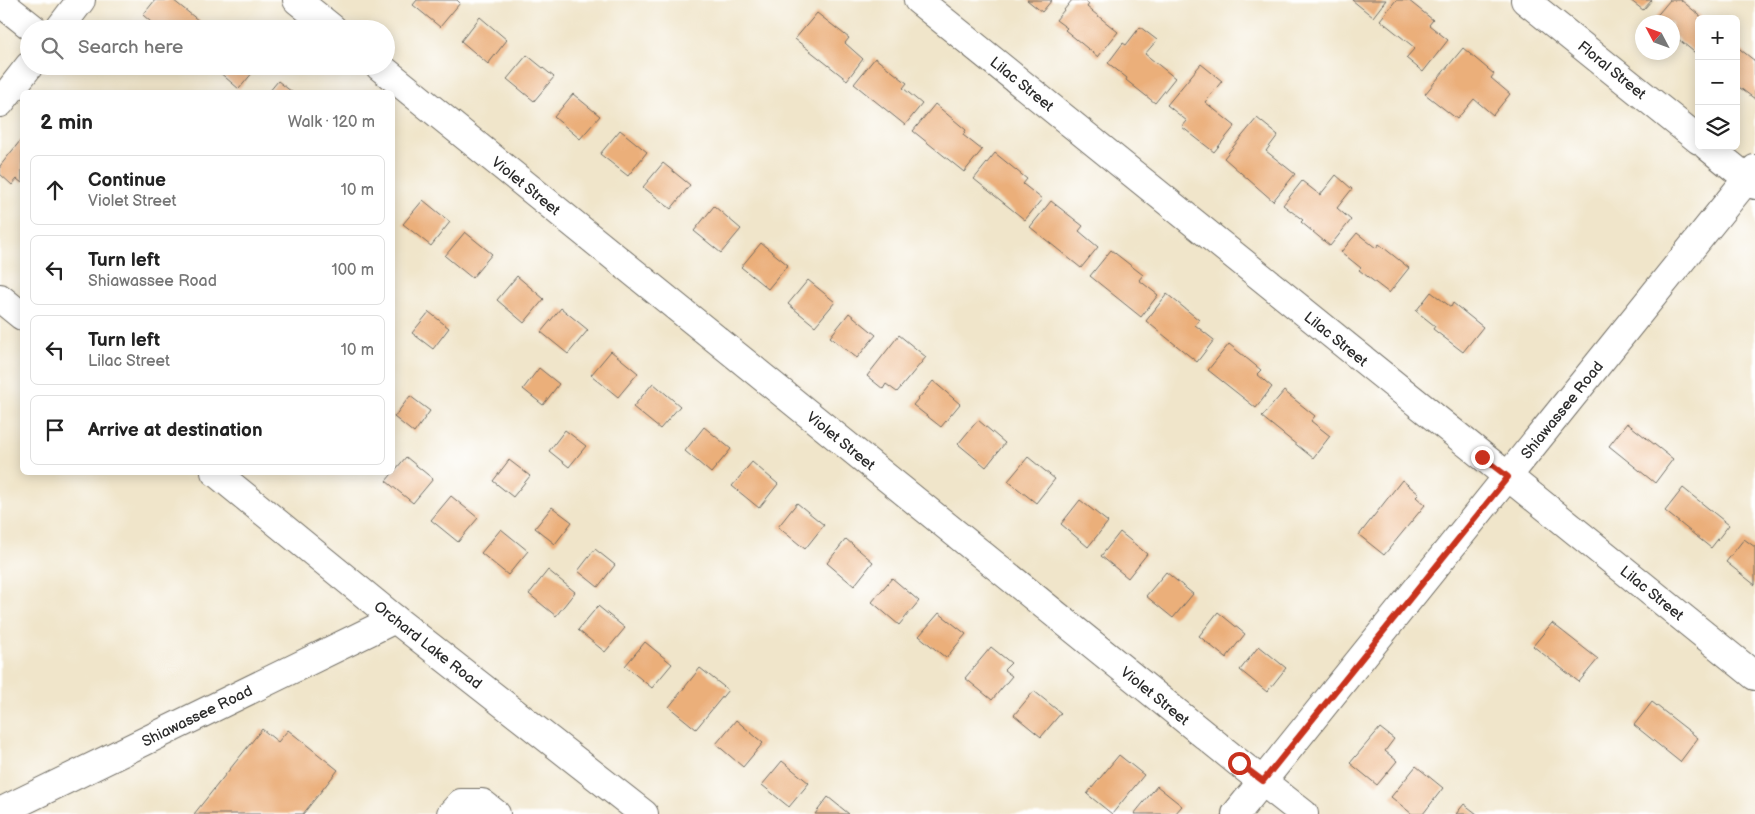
<!DOCTYPE html>
<meta charset="utf-8">
<style>
:root{--surface:#fff;--page:#f6f6f6;--text:#222;--muted:#767676;--line:#e0e0e0}
body{margin:0;font-family:"Balsamiq Sans",sans-serif;background:var(--page);color:var(--text)}
.controls{position:absolute;right:15px;top:15px;display:grid;overflow:hidden;border-radius:8px;box-shadow:0 2px 12px #0003}
.controls button{width:45px;height:45px;display:grid;place-items:center;padding:0;border:0;border-bottom:1px solid var(--line);background:var(--surface);color:var(--text);font:25px sans-serif}
.compass{position:absolute;left:1635px;top:15px;width:45px;height:45px;border-radius:50%;background:var(--surface);box-shadow:0 2px 12px #0003;rotate:311deg}
.stop{position:absolute;width:15px;height:15px;margin:-11px;border:4px solid #c8321e;border-radius:50%;background:#fff}
.stop.end{background:#c8321e;border-color:#fff;box-shadow:0 1px 5px #0008}
.list{margin:0;padding:0;list-style:none}
h2{display:flex;justify-content:space-between;align-items:center;height:65px;margin:0;padding:0 20px;font-size:21px}
h2 small{font-size:16px;font-weight:400;color:var(--muted)}
.list li{display:grid;grid-template-columns:32px 1fr auto;gap:15px;align-items:center;box-sizing:border-box;height:70px;margin:0 10px 10px;padding:0 10px;border:1px solid var(--line);border-radius:8px}
.list b{display:block;font-size:19px;white-space:nowrap}
.list p{margin:0;font-size:16px;white-space:nowrap;color:var(--muted)}
.list em{font-size:16px;font-style:normal;color:var(--muted)}
.icon{flex:none;width:28px;height:28px;fill:none;stroke:currentColor;stroke-width:2;stroke-linecap:round;stroke-linejoin:round}
.map{position:relative;flex:none;width:1755px;height:814px;overflow:hidden}
.search{position:absolute;background:var(--surface);box-shadow:0 2px 12px #0003;left:20px;top:20px;width:375px;height:55px;display:flex;align-items:center;gap:12px;box-sizing:border-box;padding:0 18px;border-radius:28px;color:var(--muted);font-size:19px}
.panel{position:absolute;background:var(--surface);box-shadow:0 2px 12px #0003;left:20px;top:90px;width:375px;height:385px;border-radius:8px}
.map>svg:first-child{display:block}
.building{fill:#ebaf7a}
.lines{fill:none;stroke-linecap:round;stroke-linejoin:round}
.minor-casing{stroke:#706c63;stroke-width:30}
.major-casing{stroke:#706c63;stroke-width:30}
.minor{stroke:#fff;stroke-width:28}
.major{stroke:#fff;stroke-width:28}
.route{stroke:#c8321e;stroke-width:6}
.labels{text-anchor:middle;stroke-width:4;stroke-linejoin:round;paint-order:stroke}
.street-label{font-size:15px;fill:#2b2b2b;stroke:#fff}
</style>
<div class="map">
<svg width="1755" height="814" viewBox="0 0 1755 814">
<rect width="100%" height="100%" fill="#fff"/>
<filter id="ink" filterUnits="userSpaceOnUse"><feTurbulence type="fractalNoise" baseFrequency=".02" numOctaves="2"/><feDisplacementMap in="SourceGraphic" scale="10" xChannelSelector="R" yChannelSelector="G"/><feConvolveMatrix kernelMatrix="1 2 1 2 8 2 1 2 1" color-interpolation-filters="sRGB"/></filter>
<filter id="wash" filterUnits="userSpaceOnUse"><feTurbulence type="fractalNoise" baseFrequency=".0096" numOctaves="4" result="noise"/><feDisplacementMap in="SourceGraphic" scale="20" xChannelSelector="R" yChannelSelector="G"/><feGaussianBlur stdDeviation="1.12" result="paint"/><feColorMatrix in="noise" values="0 0 0 0 0 0 0 0 0 0 0 0 0 0 0 0 0 1.4 0 .05"/><feComposite in="paint" operator="in"/></filter>
<g filter="url(#wash)">
<rect width="100%" height="100%" fill="#f0e5ca"/>
<g id="blocks">
<path class="building" d="M155,0H173L209,29H159L143,15Z
M417,0H457L460,3L440,27L413,5Z
M1027,0H1052L1042,12Z
M1072,0H1084L1089,4L1087,7L1118,32L1098,57L1065,30L1067,28L1056,20Z
M1352,0H1386L1373,17Z
M1396,0H1408L1433,20L1429,25L1448,40L1423,72L1406,58L1415,48L1380,20Z
M1630,0H1652L1643,10Z
M1670,0H1681L1704,19H1699V56L1672,34V22H1658L1654,19Z
M817,13L849,38L845,43L863,59L847,80L795,39Z
M480,17L507,40L488,64L461,41Z
M1140,27L1157,40L1145,54L1175,78L1155,103L1126,80L1127,78L1108,63L1123,43L1126,45Z
M1736,46L1755,61V99L1736,85Z
M1463,48L1494,74L1491,78L1510,94L1493,115L1474,99L1457,119L1425,94Z
M527,55L554,77L534,101L507,79Z
M875,58L907,83L903,88L922,104L905,125L854,84Z
M1201,64L1222,81L1205,102L1235,126L1214,152L1182,127L1187,121L1167,105Z
M212,66H258L239,89Z
M278,81L292,92H269Z
M573,94L600,116L580,139L554,117Z
M935,104L966,130L963,135L982,150L964,172L913,131Z
M1257,118L1278,135L1266,151L1295,174L1273,201L1224,158Z
M620,130L647,152L628,176L600,154Z
M20,141L22,143V183L17,179L12,185L0,174V166Z
M995,153L1027,179L1023,184L1042,199L1025,220L974,179Z
M663,163L690,185L671,209L643,187Z
M1336,175L1352,189L1337,208L1351,220L1330,246L1301,222L1303,220L1283,205L1302,181L1320,195Z
M423,200L450,222L431,246L403,224Z
M1051,201L1083,226L1079,231L1098,247L1081,268L1030,227Z
M714,206L741,229L721,253L694,231Z
M465,232L492,254L472,278L445,256Z
M1357,233L1376,248L1379,244L1409,268L1389,293L1359,270L1361,268L1341,252Z
M761,243L788,265L768,289L741,267Z
M1111,250L1143,275L1139,280L1158,295L1141,317L1090,276Z
M517,276L544,299L524,323L497,300Z
M808,280L835,302L815,326L788,304Z
M1431,292L1451,307L1453,303L1483,327L1463,352L1433,329L1435,326L1416,311Z
M1167,294L1199,320L1195,325L1214,340L1197,362L1146,321Z
M561,308L588,330L568,354L541,332Z
M429,312L449,328L433,349L412,333Z
M849,313L876,335L857,358L830,337Z
M899,335L926,357L897,392L886,384L883,389L867,376Z
M1229,344L1261,370L1257,374L1272,387L1256,408L1208,370Z
M611,351L638,373L618,397L591,375Z
M539,368L559,384L543,405L523,389Z
M933,381L960,404L941,427L913,405Z
M653,383L680,406L660,429L633,407Z
M1284,391L1315,416L1311,421L1330,436L1313,458L1262,417Z
M410,396L430,411L414,433L394,417Z
M978,420L1005,443L986,467L958,444Z
M1627,423L1673,459L1655,483L1609,446Z
M704,427L731,449L711,473L685,451Z
M565,430L586,446L569,467L549,451Z
M406,457L433,479L413,503L386,481Z
M1028,457L1055,479L1036,503L1008,481Z
M509,460L530,476L513,497L493,481Z
M752,462L778,484L759,508L732,486Z
M1402,480L1419,494L1416,497L1425,505L1384,555L1359,535Z
M1683,488L1729,525L1711,548L1665,511Z
M451,496L478,518L458,542L431,520Z
M1080,500L1108,522L1088,547L1061,524Z
M797,503L824,525L805,549L778,527Z
M552,507L572,522L555,544L535,528Z
M501,529L528,551L508,575L481,553Z
M1120,532L1147,554L1128,578L1101,556Z
M846,539L873,562L854,586L827,563Z
M1744,539L1755,547V585L1726,562Z
M595,549L615,565L598,587L578,571Z
M548,570L575,592L556,616L529,594Z
M1166,572L1193,594L1173,618L1146,596Z
M892,578L919,601L899,625L872,602Z
M598,606L625,628L605,652L578,630Z
M1218,612L1245,634L1226,658L1199,636Z
M939,613L966,634L946,658L919,636Z
M1552,623L1598,659L1579,682L1533,646Z
M645,642L672,664L652,688L625,666Z
M1259,646L1286,668L1267,692L1240,670Z
M991,647L1011,663L1004,670L1012,676L992,700L965,678Z
M700,668L728,690L696,729L669,707Z
M1034,691L1061,713L1041,737L1014,715Z
M1652,702L1698,738L1680,762L1634,725Z
M736,720L763,743L743,767L716,744Z
M1380,728L1394,739L1385,751L1397,761L1377,785L1350,763Z
M262,729L278,742L288,730L338,770L303,814H194Z
M1119,755L1144,775L1112,814L1087,794Z
M782,761L809,783L789,807L762,785Z
M1416,766L1443,788L1423,814H1412L1391,797Z
M1157,786L1182,806L1175,814H1134Z
M828,797L849,814H815Z
M1464,804L1477,814H1456Z"/>
</g>
</g>
<g filter="url(#ink)">
<use href="#blocks" fill-opacity="0" stroke="#706c63" stroke-width="1"/>
<g class="lines">
<defs>
<path id="minor" d="M297,0L333,29
M918,0L1755,676
M1525,0L1699,140
M0,2L34,29
M59,29L81,0
M379,66L1239,763L1304,814
M0,103L29,66
M1707,146L1755,185
M0,812L395,619
M451,814L461,803H482L496,814
M1236,814L1755,169"/>
<path id="major" d="M0,298L22,316
M215,472L395,619L644,814"/>
</defs>
<use href="#minor" class="minor-casing"/>
<use href="#major" class="major-casing"/>
<use href="#minor" class="minor"/>
<use href="#major" class="major"/>
</g>
</g>
<g class="lines" filter="url(#ink)">
<path class="route" d="M1239,763L1263,781L1508,477L1482,457"/>
</g>
<g class="labels">
<g class="street-label">
<text transform="translate(1612 70) rotate(39)" y="5">Floral Street</text>
<text transform="translate(1022 84) rotate(39)" y="5">Lilac Street</text>
<text transform="translate(526 186) rotate(39)" y="5">Violet Street</text>
<text transform="translate(1336 339) rotate(39)" y="5">Lilac Street</text>
<text transform="translate(1562 410) rotate(-51)" y="5">Shiawassee Road</text>
<text transform="translate(841 441) rotate(39)" y="5">Violet Street</text>
<text transform="translate(1652 593) rotate(39)" y="5">Lilac Street</text>
<text transform="translate(428 645) rotate(38)" y="5">Orchard Lake Road</text>
<text transform="translate(1155 696) rotate(39)" y="5">Violet Street</text>
<text transform="translate(197 716) rotate(-26)" y="5">Shiawassee Road</text>
</g>
</g>
</svg>
<div class="controls">
<button>+</button>
<button>−</button>
<button><svg class="icon" aria-label="layers" viewBox="0 0 24 24"><path d="M12 4l9 5-9 5-9-5zM3 14l9 5 9-5"/></svg></button>
</div>
<svg class="compass" viewBox="-18 -18 36 36"><path d="M0-13l5 13h-10z" fill="#e53935"/><path d="M0 13l5-13h-10z" fill="#767676"/></svg>
<div class="stop" style="left:1239px;top:763px"></div>
<div class="stop end" style="left:1482px;top:457px"></div>
<div class="search"><svg class="icon" aria-label="search" viewBox="0 0 24 24"><circle cx="10" cy="10" r="6"/><path d="M15 15l6 6"/></svg>Search here</div>
<section class="panel">
<h2>2 min<small>Walk · 120 m</small></h2>
<ul class="list">
<li><svg class="icon" aria-label="ahead" viewBox="0 0 24 24"><path d="M12 20V5M6 11l6-6 6 6"/></svg><div><b>Continue</b><p>Violet Street</p></div><em>10 m</em></li>
<li><svg class="icon" aria-label="left" viewBox="0 0 24 24"><path d="M17 20v-9H6M10 6l-5 5 5 5"/></svg><div><b>Turn left</b><p>Shiawassee Road</p></div><em>100 m</em></li>
<li><svg class="icon" aria-label="left" viewBox="0 0 24 24"><path d="M17 20v-9H6M10 6l-5 5 5 5"/></svg><div><b>Turn left</b><p>Lilac Street</p></div><em>10 m</em></li>
<li><svg class="icon" aria-label="arrive" viewBox="0 0 24 24"><path d="M6 21V4h12l-3 4 3 4H6"/></svg><div><b>Arrive at destination</b></div></li>
</ul>
</section>
</div>
